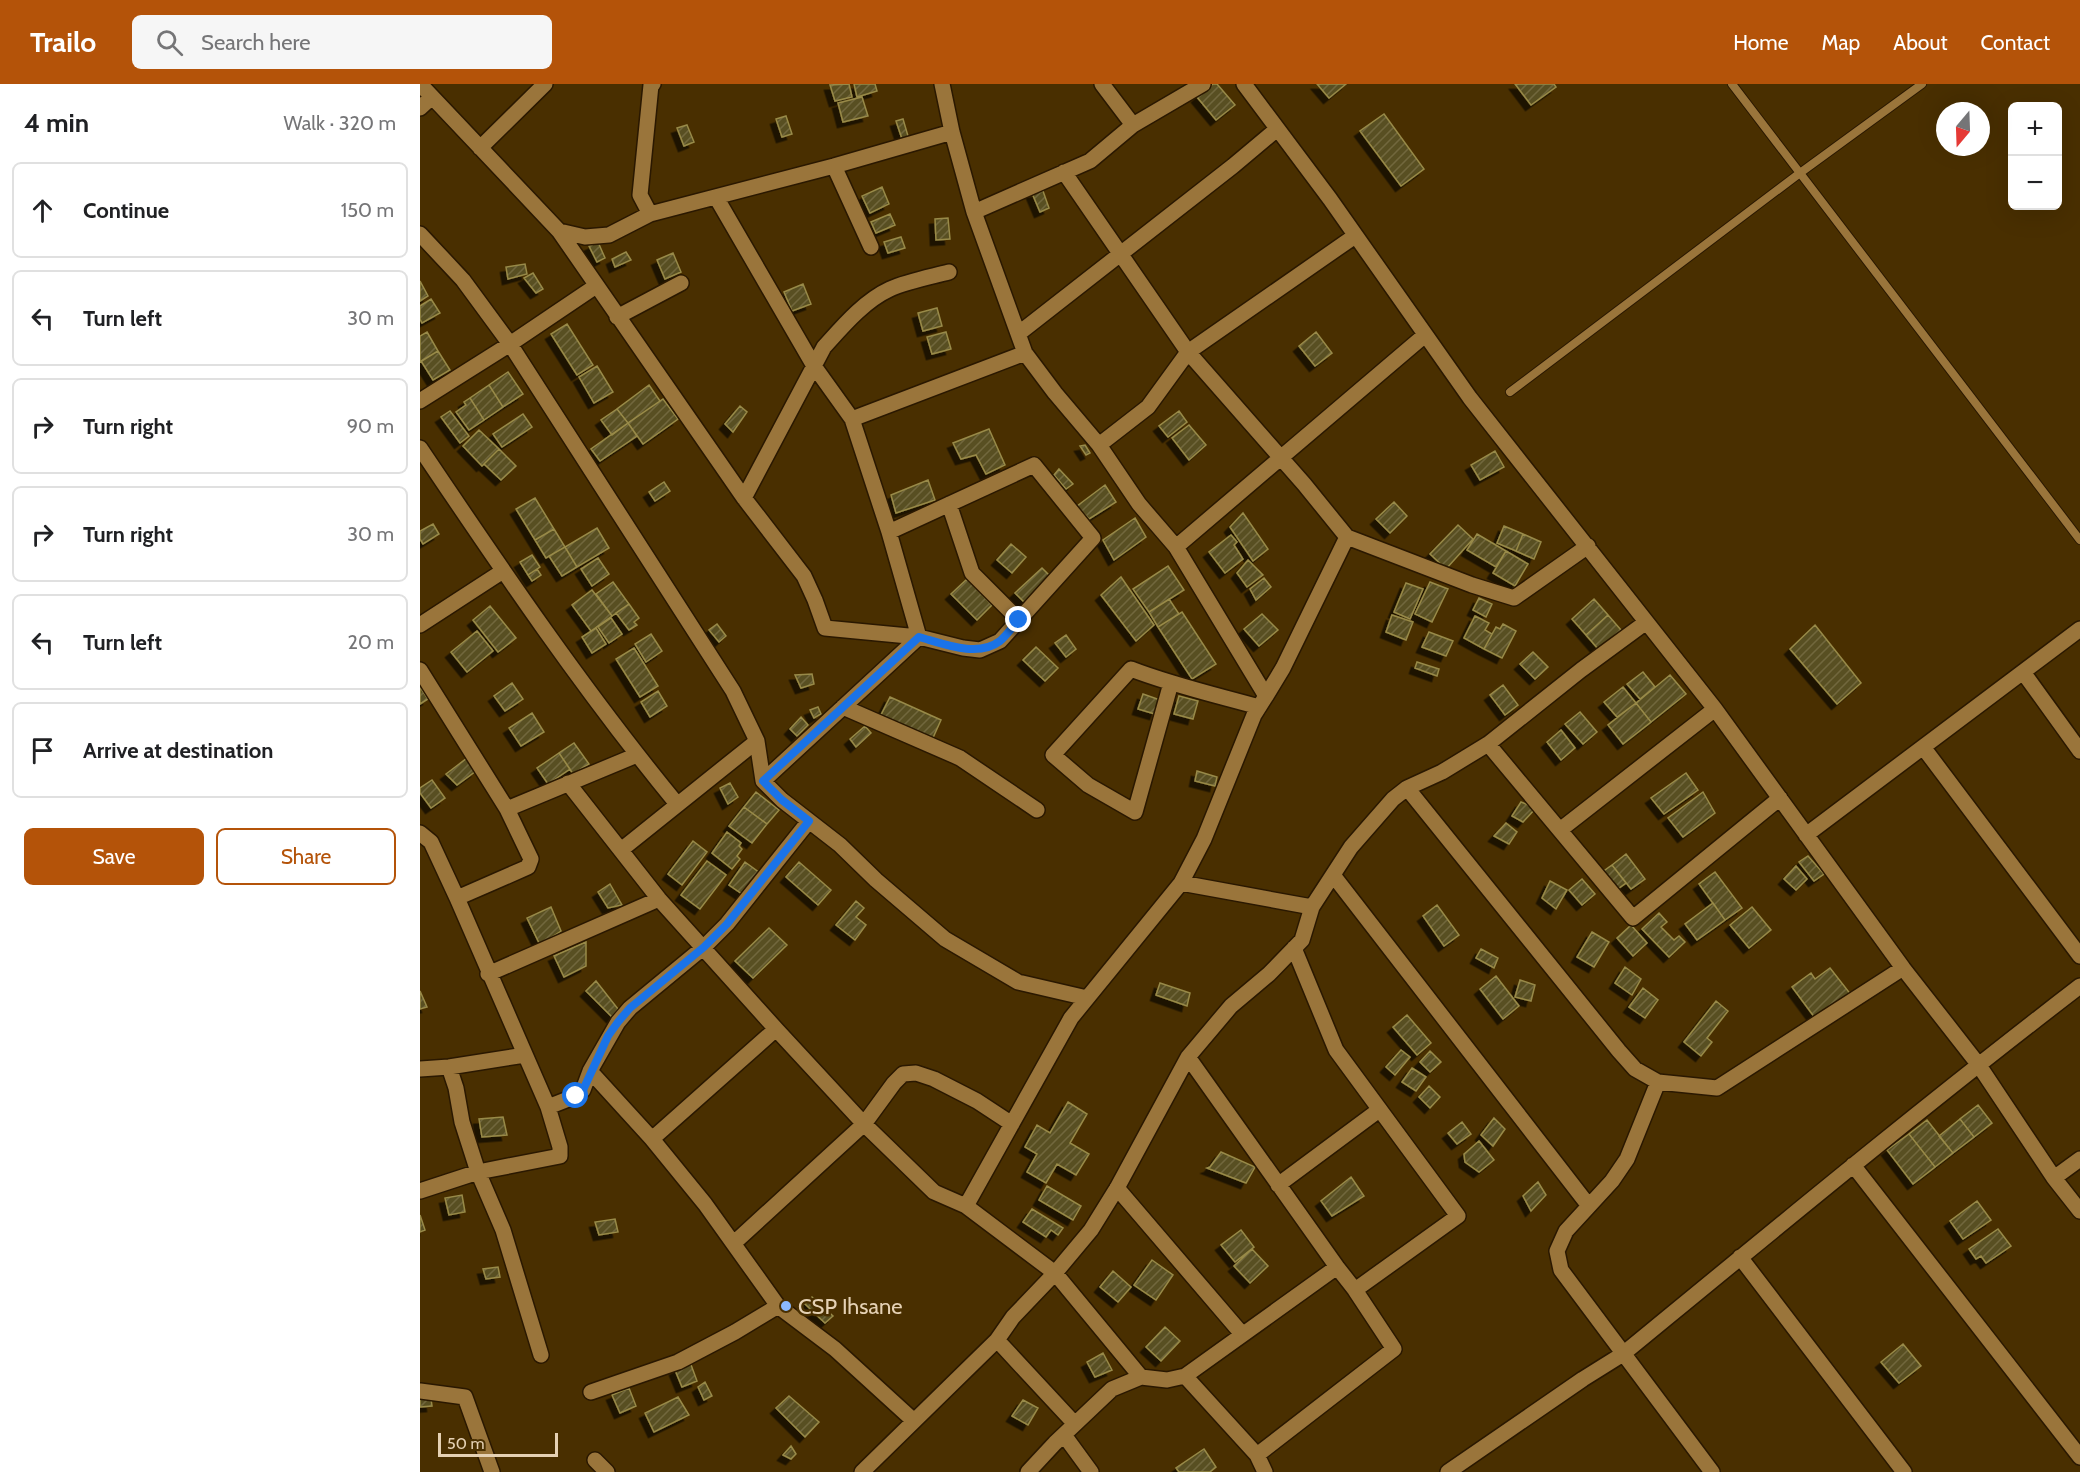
<!DOCTYPE html>
<meta charset="utf-8">
<style>
:root{--surface:#fff;--page:#f6f6f6;--text:#202124;--muted:#757577;--line:#e0e0e0;--accent:#b45309}
body{margin:0;font-family:Cabin,sans-serif;background:var(--page);color:var(--text)}
.controls{position:absolute;right:18px;top:18px;display:grid;overflow:hidden;border-radius:9px;box-shadow:0 6px 24px #0002}
.controls button{width:54px;height:54px;display:grid;place-items:center;padding:0;border:0;border-bottom:2px solid var(--line);background:var(--surface);color:var(--text);font:30px sans-serif}
.compass{position:absolute;left:1516px;top:18px;width:54px;height:54px;border-radius:50%;background:var(--surface);box-shadow:0 6px 24px #0002;rotate:199deg}
.scale{position:absolute;left:18px;bottom:15px;width:120px;box-sizing:border-box;padding-left:6px;border:3px solid #e5d1b4;border-top:0;font-size:16px;line-height:21px;white-space:nowrap;color:#e5d1b4;-webkit-text-stroke:4px #492f00;paint-order:stroke}
.stop{position:absolute;width:18px;height:18px;margin:-14px;border:4px solid #1a73e8;border-radius:50%;background:#fff}
.stop.end{background:#1a73e8;border-color:#fff;box-shadow:0 2px 6px #0008}
.list{margin:0;padding:0;list-style:none}
h2{display:flex;justify-content:space-between;align-items:center;height:78px;margin:0;padding:0 24px;font-size:26px}
h2 small{font-size:20px;font-weight:400;color:var(--muted)}
.list li{display:grid;grid-template-columns:39px 1fr auto;gap:18px;align-items:center;box-sizing:border-box;height:96px;margin:0 12px 12px;padding:0 12px;border:2px solid var(--line);border-radius:9px}
.list b{display:block;font-size:22px;white-space:nowrap}
.list em{font-size:20px;font-style:normal;color:var(--muted)}
.actions{display:flex;gap:12px;padding:18px 24px}
.actions a{flex:1;padding:14px 0;border:2px solid var(--accent);border-radius:9px;text-align:center;font-size:21px;color:var(--accent)}
.actions .main{background:var(--accent);color:#fff}
.icon{flex:none;width:33px;height:33px;fill:none;stroke:currentColor;stroke-width:2;stroke-linecap:round;stroke-linejoin:round}
.map{position:relative;flex:none;width:1660px;height:1388px;overflow:hidden}
header{display:flex;align-items:center;gap:36px;box-sizing:border-box;height:84px;padding:0 30px;background:var(--accent);color:#fff}
header strong{font-size:28px}
nav{display:flex;gap:33px;margin-inline-start:auto;font-size:21px}
.search{width:420px;height:54px;background:var(--page);display:flex;align-items:center;gap:15px;box-sizing:border-box;padding:0 21px;border-radius:9px;color:var(--muted);font-size:22px}
main{display:flex}
aside{flex:1;background:var(--surface)}
.map>svg:first-child{display:block}
.building{fill:url(#building-hatch);stroke:#988a48;stroke-width:1.5;filter:url(#shadow)}
.lines{fill:none;stroke-linecap:round;stroke-linejoin:round}
.lane-casing{stroke:#2a1800;stroke-width:10}
.street-casing{stroke:#2a1800;stroke-width:18}
.lane{stroke:#9a753b;stroke-width:8}
.street{stroke:#9a753b;stroke-width:15}
.route{stroke:#1a73e8;stroke-width:8}
.poi-dot{fill:#8bb9fc;stroke:#492f00;stroke-width:2}
.labels{text-anchor:middle;stroke-width:5;stroke-linejoin:round;paint-order:stroke}
.poi-label{font-size:22px;fill:#e5d1b4;stroke:#492f00;text-anchor:start}
</style>
<header>
<strong>Trailo</strong>
<div class="search"><svg class="icon" aria-label="search" viewBox="0 0 24 24"><circle cx="10" cy="10" r="6"/><path d="M15 15l6 6"/></svg>Search here</div>
<nav><a>Home</a><a>Map</a><a>About</a><a>Contact</a></nav>
</header>
<main>
<aside>
<h2>4 min<small>Walk · 320 m</small></h2>
<ul class="list">
<li><svg class="icon" aria-label="ahead" viewBox="0 0 24 24"><path d="M12 20V5M6 11l6-6 6 6"/></svg><div><b>Continue</b></div><em>150 m</em></li>
<li><svg class="icon" aria-label="left" viewBox="0 0 24 24"><path d="M17 20v-9H6M10 6l-5 5 5 5"/></svg><div><b>Turn left</b></div><em>30 m</em></li>
<li><svg class="icon" aria-label="right" viewBox="0 0 24 24"><path d="M7 20v-9h11M14 6l5 5-5 5"/></svg><div><b>Turn right</b></div><em>90 m</em></li>
<li><svg class="icon" aria-label="right" viewBox="0 0 24 24"><path d="M7 20v-9h11M14 6l5 5-5 5"/></svg><div><b>Turn right</b></div><em>30 m</em></li>
<li><svg class="icon" aria-label="left" viewBox="0 0 24 24"><path d="M17 20v-9H6M10 6l-5 5 5 5"/></svg><div><b>Turn left</b></div><em>20 m</em></li>
<li><svg class="icon" aria-label="arrive" viewBox="0 0 24 24"><path d="M6 21V4h12l-3 4 3 4H6"/></svg><div><b>Arrive at destination</b></div></li>
</ul>
<div class="actions"><a class="main">Save</a><a>Share</a></div>
</aside>
<div class="map">
<svg width="1660" height="1388" viewBox="0 0 1660 1388">
<defs>
<pattern id="building-hatch" width="6" height="6" patternUnits="userSpaceOnUse" patternTransform="scale(1.5)"><rect width="6" height="6" fill="#594f20"/><path d="M-1 1l2-2M0 6l6-6M5 7l2-2" fill="none" stroke="#71673e"/></pattern>
<filter id="shadow"><feDropShadow dx="-5.5" dy="5.5" stdDeviation="0" flood-color="#0009"/></filter>
</defs>
<rect width="100%" height="100%" fill="#492f00"/>
<path class="building" d="M429,0L432,13L415,17L410,1Z
M434,0H455L457,7L437,13Z
M793,0H797L815,21L796,36L777,13Z
M897,0H926L909,14Z
M1095,0H1134L1136,3L1111,21Z
M442,13L448,32L423,38L418,19Z
M964,30L1004,85L981,102L940,47Z
M366,32L372,50L362,53L356,35Z
M483,35L488,52L482,55L476,37Z
M267,41L274,58L264,62L257,44Z
M462,103L469,120L450,129L442,112Z
M623,107L629,124L620,128L612,109Z
M470,130L475,141L456,149L451,138Z
M528,134L530,155L516,156L515,135Z
M481,153L485,164L468,169L464,158Z
M178,158L185,174L177,178L169,162Z
M206,168L211,176L195,183L192,175Z
M253,169L261,188L245,195L237,176Z
M105,180L107,190L88,195L86,183Z
M113,189L123,205L116,209L104,194Z
M0,197L8,212L0,217Z
M383,200L391,220L372,227L364,208Z
M11,215L20,229L2,239L0,235V222Z
M517,224L522,242L503,247L498,229Z
M147,240L173,281L157,291L131,250Z
M7,248L18,267L0,278V252Z
M526,248L531,265L512,270L507,253Z
M896,248L912,269L895,282L879,262Z
M18,267L30,286L13,296L1,277Z
M177,282L193,308L174,319L159,293Z
M88,288L103,310L83,323L69,301Z
M69,301L83,323L64,336L50,314Z
M229,301L240,317L208,339L197,325Z
M50,314L64,336L49,346L36,328L46,321L44,318Z
M243,315L258,335L223,360L208,339Z
M320,322L327,328L313,348L305,340Z
M197,325L208,339L192,351L181,336Z
M30,327L49,352L40,359L21,333Z
M759,327L767,338L748,353L739,342Z
M103,330L112,343L82,363L73,350Z
M208,339L217,352L180,377L171,365Z
M769,341L786,361L769,376L752,354Z
M569,345L585,381L566,390L556,371L541,375L533,359Z
M59,346L79,365L62,382L43,362Z
M665,361L670,369L666,371L660,362Z
M79,365L96,382L81,396L64,380Z
M1075,367L1084,383L1060,396L1051,381Z
M639,385L653,400L646,405L634,391Z
M508,396L515,416L476,429L471,411Z
M244,398L250,407L235,417L229,408Z
M685,401L696,418L669,435L657,422Z
M115,414L134,445L115,456L96,425Z
M974,418L987,432L970,449L956,435Z
M823,429L848,465L833,477L810,443Z
M715,434L726,453L694,476L683,456Z
M13,440L19,450L3,460L0,455V447Z
M1038,441L1053,455L1026,485L1010,470Z
M1084,442L1103,450L1096,467L1077,459Z
M177,444L189,464L157,483L145,463Z
M134,445L145,463L126,474L115,456Z
M1057,450L1086,467L1076,483L1047,466Z
M1103,450L1121,458L1114,475L1096,467Z
M811,451L817,458L814,461L823,475L805,489L789,468Z
M591,460L606,473L592,489L577,476Z
M145,463L157,483L142,492L129,472Z
M1086,467L1108,480L1095,502L1073,489Z
M112,471L120,483L108,491L100,478Z
M178,474L189,490L172,502L161,485Z
M828,476L843,491L827,503L817,489Z
M748,482L764,506L729,528L713,505Z
M622,484L631,493L604,518L595,509Z
M117,485L121,491L112,497L108,491Z
M701,493L734,541L716,557L681,511Z
M844,494L851,503L836,516L830,505Z
M547,495L572,521L557,536L531,510Z
M193,498L209,520L192,532L176,510Z
M1010,498L1028,505L1012,538L995,530Z
M986,499L1003,505L990,535L974,528Z
M172,506L192,532L171,547L152,521Z
M1059,514L1072,520L1066,533L1053,526Z
M749,515L759,530L738,543L729,528Z
M1174,515L1188,531L1166,551L1152,535Z
M209,520L219,534L214,538L217,541L209,546L196,529Z
M70,522L96,554L78,568L53,536Z
M762,528L796,580L772,595L738,543Z
M842,530L858,546L839,562L824,545Z
M972,531L993,538L986,556L966,548Z
M1188,531L1201,546L1179,566L1166,551Z
M1055,532L1069,539L1065,546L1072,550L1064,565L1044,554Z
M191,534L202,550L189,559L178,543Z
M297,540L306,552L299,558L289,546Z
M1083,540L1096,547L1082,574L1064,565L1076,543L1080,545Z
M1395,541L1441,599L1417,620L1370,565Z
M176,544L186,560L172,569L162,553Z
M57,547L73,567L47,588L31,568Z
M1009,548L1033,557L1026,572L1002,563Z
M231,550L242,567L226,578L215,560Z
M646,551L656,565L646,573L635,559Z
M616,563L638,584L625,597L603,576Z
M214,564L238,602L220,613L196,575Z
M1113,568L1128,583L1115,595L1100,580Z
M997,578L1019,585L1017,592L995,584Z
M1223,588L1235,603L1220,615L1207,600Z
M392,590L394,600L381,604L375,591Z
M1250,591L1266,610L1231,638L1216,619Z
M92,599L103,615L85,627L74,612Z
M1083,601L1098,621L1085,631L1070,611Z
M0,603L8,615L0,620Z
M1203,603L1216,619L1197,633L1184,618Z
M238,607L247,622L230,633L221,618Z
M723,610L740,616L735,630L718,625Z
M759,612L778,617L773,635L754,630Z
M470,613L521,636L512,656L460,633Z
M1216,619L1231,638L1203,660L1188,641Z
M398,623L401,630L394,634L390,626Z
M1160,628L1177,648L1163,660L1145,640Z
M112,629L124,648L101,662L89,644Z
M381,633L388,641L377,652L370,645Z
M445,642L451,649L436,663L430,655Z
M1141,646L1155,664L1141,676L1127,658Z
M154,659L169,680L153,690L139,669Z
M139,669L150,685L128,700L117,684Z
M47,674L56,687L37,701L26,690Z
M777,687L797,693L795,702L775,697Z
M1266,689L1278,706L1244,730L1231,714Z
M12,696L25,714L11,724L0,709V704Z
M310,699L318,713L308,720L300,704Z
M336,708L359,726L347,740L324,723Z
M1283,708L1295,729L1263,753L1248,734Z
M1101,718L1116,724L1103,738L1092,732Z
M324,723L347,740L332,759L309,742Z
M1086,739L1097,748L1089,760L1074,752Z
M307,748L321,759L319,762L322,765L317,772L320,775L312,785L292,769Z
M273,757L287,768L262,801L248,790Z
M1206,770L1225,795L1211,805L1192,781Z
M1388,772L1404,790L1394,797L1379,778Z
M287,777L306,791L280,825L261,811Z
M325,778L340,789L325,812L309,801Z
M379,778L411,806L398,821L366,793Z
M1192,781L1206,799L1195,807L1181,789Z
M1376,782L1387,795L1376,806L1364,795Z
M1295,788L1322,824L1305,836L1279,800Z
M1162,795L1175,810L1162,821L1149,806Z
M1130,797L1147,806L1136,825L1122,814Z
M190,800L202,821L188,824L178,808Z
M436,817L444,824L436,833L446,841L435,856L416,841Z
M1293,819L1305,836L1277,856L1265,840Z
M1017,821L1039,851L1024,862L1003,832Z
M131,823L141,847L120,861L107,834Z
M1332,823L1351,846L1329,864L1310,841Z
M1239,829L1247,838L1241,843L1254,856L1259,852L1265,858L1249,873L1222,845Z
M1211,841L1227,859L1213,872L1197,854Z
M349,844L367,861L333,894L315,877Z
M1172,848L1189,858L1174,883L1157,873Z
M166,858V882L144,893L134,872Z
M1061,865L1078,874L1074,884L1056,874Z
M1205,883L1221,895L1212,911L1195,899Z
M1410,884L1432,912L1398,938L1372,903L1391,889L1395,895Z
M1076,892L1099,922L1083,935L1060,905Z
M1100,896L1115,901L1111,917L1095,913Z
M176,897L198,925L192,933L166,907Z
M740,899L770,909L767,922L736,911Z
M1223,904L1238,916L1225,934L1209,923Z
M0,907L7,923L0,925Z
M1296,917L1308,927L1287,954L1292,958L1281,972L1264,958Z
M987,931L1011,959L997,971L973,943Z
M981,966L990,973L975,991L966,983Z
M1010,967L1021,978L1010,988L1000,978Z
M992,984L1006,993L996,1007L982,998Z
M1009,1002L1020,1013L1010,1024L999,1013Z
M648,1018L667,1030L650,1059L669,1070L656,1091L637,1080L626,1099L607,1088L617,1070L605,1063L617,1041L630,1049Z
M1558,1021L1572,1039L1554,1053L1540,1035Z
M83,1033L87,1051L62,1053L59,1035Z
M1074,1034L1085,1045L1073,1062L1061,1051Z
M1540,1035L1554,1053L1533,1069L1519,1052Z
M1507,1036L1533,1069L1515,1083L1489,1050Z
M1042,1038L1051,1050L1037,1060L1028,1049Z
M1489,1050L1515,1083L1493,1100L1467,1066Z
M1059,1057L1074,1076L1059,1088L1045,1078L1044,1070Z
M801,1068L835,1083L826,1099L787,1084L790,1083Z
M931,1093L944,1112L912,1132L901,1117Z
M1118,1098L1126,1111L1111,1127L1103,1112Z
M627,1102L661,1122L653,1136L619,1116Z
M42,1111L45,1128L29,1131L25,1114Z
M1557,1117L1571,1136L1543,1155L1530,1137Z
M612,1125L643,1144L638,1151L631,1146L626,1153L603,1138Z
M0,1131L5,1146L0,1148Z
M195,1135L198,1148L179,1151L175,1138Z
M1578,1145L1591,1162L1566,1179L1561,1172L1556,1175L1549,1165Z
M821,1146L834,1163L815,1178L801,1161Z
M832,1165L848,1182L830,1199L814,1182Z
M732,1176L753,1191L736,1216L714,1201Z
M78,1183L80,1193L66,1195L63,1185Z
M693,1187L711,1203L698,1218L680,1203Z
M392,1213L413,1232L405,1239L385,1220Z
M745,1243L760,1257L741,1277L726,1263Z
M1483,1260L1501,1282L1479,1299L1461,1278Z
M683,1269L692,1286L675,1293L667,1278Z
M270,1278L277,1297L262,1303L255,1286Z
M285,1298L292,1312L284,1316L278,1303Z
M209,1304L216,1322L200,1329L192,1311Z
M369,1312L399,1338L385,1353L356,1324Z
M258,1313L269,1331L234,1348L225,1329Z
M0,1315H11L12,1322L0,1323Z
M603,1316L618,1324L608,1341L592,1332Z
M371,1362L376,1370L371,1375L363,1371Z
M784,1365L796,1383L790,1388H759L756,1384Z"/>
<g class="lines">
<defs>
<path id="lane" d="M1312,0L1660,456
M1090,308L1380,89L1502,0"/>
<path id="street" d="M0,0L139,147L324,414L384,492L395,516L405,544L499,553L543,564L560,566L580,557L673,454L614,381L469,448
M522,0L532,48L554,128L605,269L635,309L679,361L719,420L756,463L846,612L834,631L784,755L761,799L651,934L546,1122
M682,0L713,41
M824,0L910,115L1050,314L1295,625L1483,884L1558,980L1634,1094L1660,1127
M0,24L12,13
M60,64L125,0
M414,82L451,163
M644,88L768,268L884,400L927,453L1052,501L1094,514L1168,462
M296,113L394,282L432,335L469,448L499,553
M554,128L670,77L713,41L783,0
M230,130L220,111L231,1L233,0
M139,147L165,153L189,151L230,130L414,82L532,48
M0,150L43,196L90,260L313,607L337,657L343,697L362,716L420,761L456,796L525,855L598,898L667,914
M197,233L261,199
M598,250L813,82L857,45
M0,317L90,260L176,202
M432,335L605,269
M679,361L728,323L768,268L935,152
M0,364C82,486 164,607 257,720
M324,414L404,263C423,242 444,217 470,205C488,197 510,193 529,188
M529,420L552,489L599,536
M756,463L1005,251
M0,541L83,487
M0,586L87,725
M1603,588L1660,667
M751,599L715,728L668,701L633,671L711,585C752,601 796,611 839,623
M846,612L863,584L927,453
M423,623L540,674L617,726
M1068,660L1213,834L1360,714
M1503,663L1660,872
M343,697L499,553
M148,699L239,815L356,945L444,1040L514,1108L546,1122L635,1189L721,1293
M987,704L1199,967L1215,985L1238,998L1297,1004L1483,884
M1140,746L1295,625
M0,749L11,758L37,814L128,1023L140,1063V1072L58,1088L0,1107
M1386,751L1660,545
M201,766L337,657
M913,791L1169,1122
M761,799L892,823
M37,814L108,783L111,775L87,725L217,671
M874,864L916,966L1038,1132L935,1206
M68,890L239,815
M768,973L917,1183L935,1206L974,1265L837,1371
M29,983L36,1004L42,1038L58,1088L83,1146L121,1271
M0,985L29,983L105,971
M170,987L232,1055L285,1120L358,1222L415,1265L494,1337
M1238,998L1207,1075L1192,1097L1146,1147L1137,1167L1141,1186L1292,1388
M128,1023L156,1012L163,1006L170,987L198,938L210,924L284,863L307,840L389,737
M232,1055L356,945
M1433,1081L1660,1373
M1634,1094L1660,1075
M858,1101L959,1026
M697,1104L822,1250
M314,1159L444,1040L474,999L483,990L496,989L514,995L557,1017L592,1040
M1320,1173L1484,1388
M577,1256L655,1340
M765,1292L837,1371L845,1388
M0,1307L45,1313L72,1388
M171,1308L258,1278L315,1248L358,1222
M644,1351L671,1388
M175,1376L187,1388
M442,1388L577,1256L593,1233L635,1189L671,1146L697,1104L768,973L811,922L849,890L882,856L892,823L931,763L973,715L987,704L1022,688L1068,660L1161,586L1225,539
M608,1388L635,1359L692,1305L721,1293L747,1296L765,1292L917,1183
M1028,1388L1163,1295L1203,1270C1354,1146 1505,1021 1660,902"/>
</defs>
<use href="#lane" class="lane-casing"/>
<use href="#street" class="street-casing"/>
<use href="#lane" class="lane"/>
<use href="#street" class="street"/>
</g>
<g class="lines">
<path class="route" d="M156,1012L163,1006L188,952L198,938L210,924L284,863L307,840L389,737L362,716L343,697L499,553C524,560 558,574 580,557C587,551 593,542 599,536"/>
</g>
<circle class="poi-dot" cx="366" cy="1222" r="6"/>
<g class="labels">
<g class="poi-label">
<text x="378" y="1230">CSP Ihsane</text>
</g>
</g>
</svg>
<div class="controls">
<button>+</button>
<button>−</button>
</div>
<svg class="compass" viewBox="-18 -18 36 36"><path d="M0-13l5 13h-10z" fill="#e53935"/><path d="M0 13l5-13h-10z" fill="#757577"/></svg>
<div class="scale">50 m</div>
<div class="stop" style="left:156px;top:1012px"></div>
<div class="stop end" style="left:599px;top:536px"></div>
</div>
</main>
